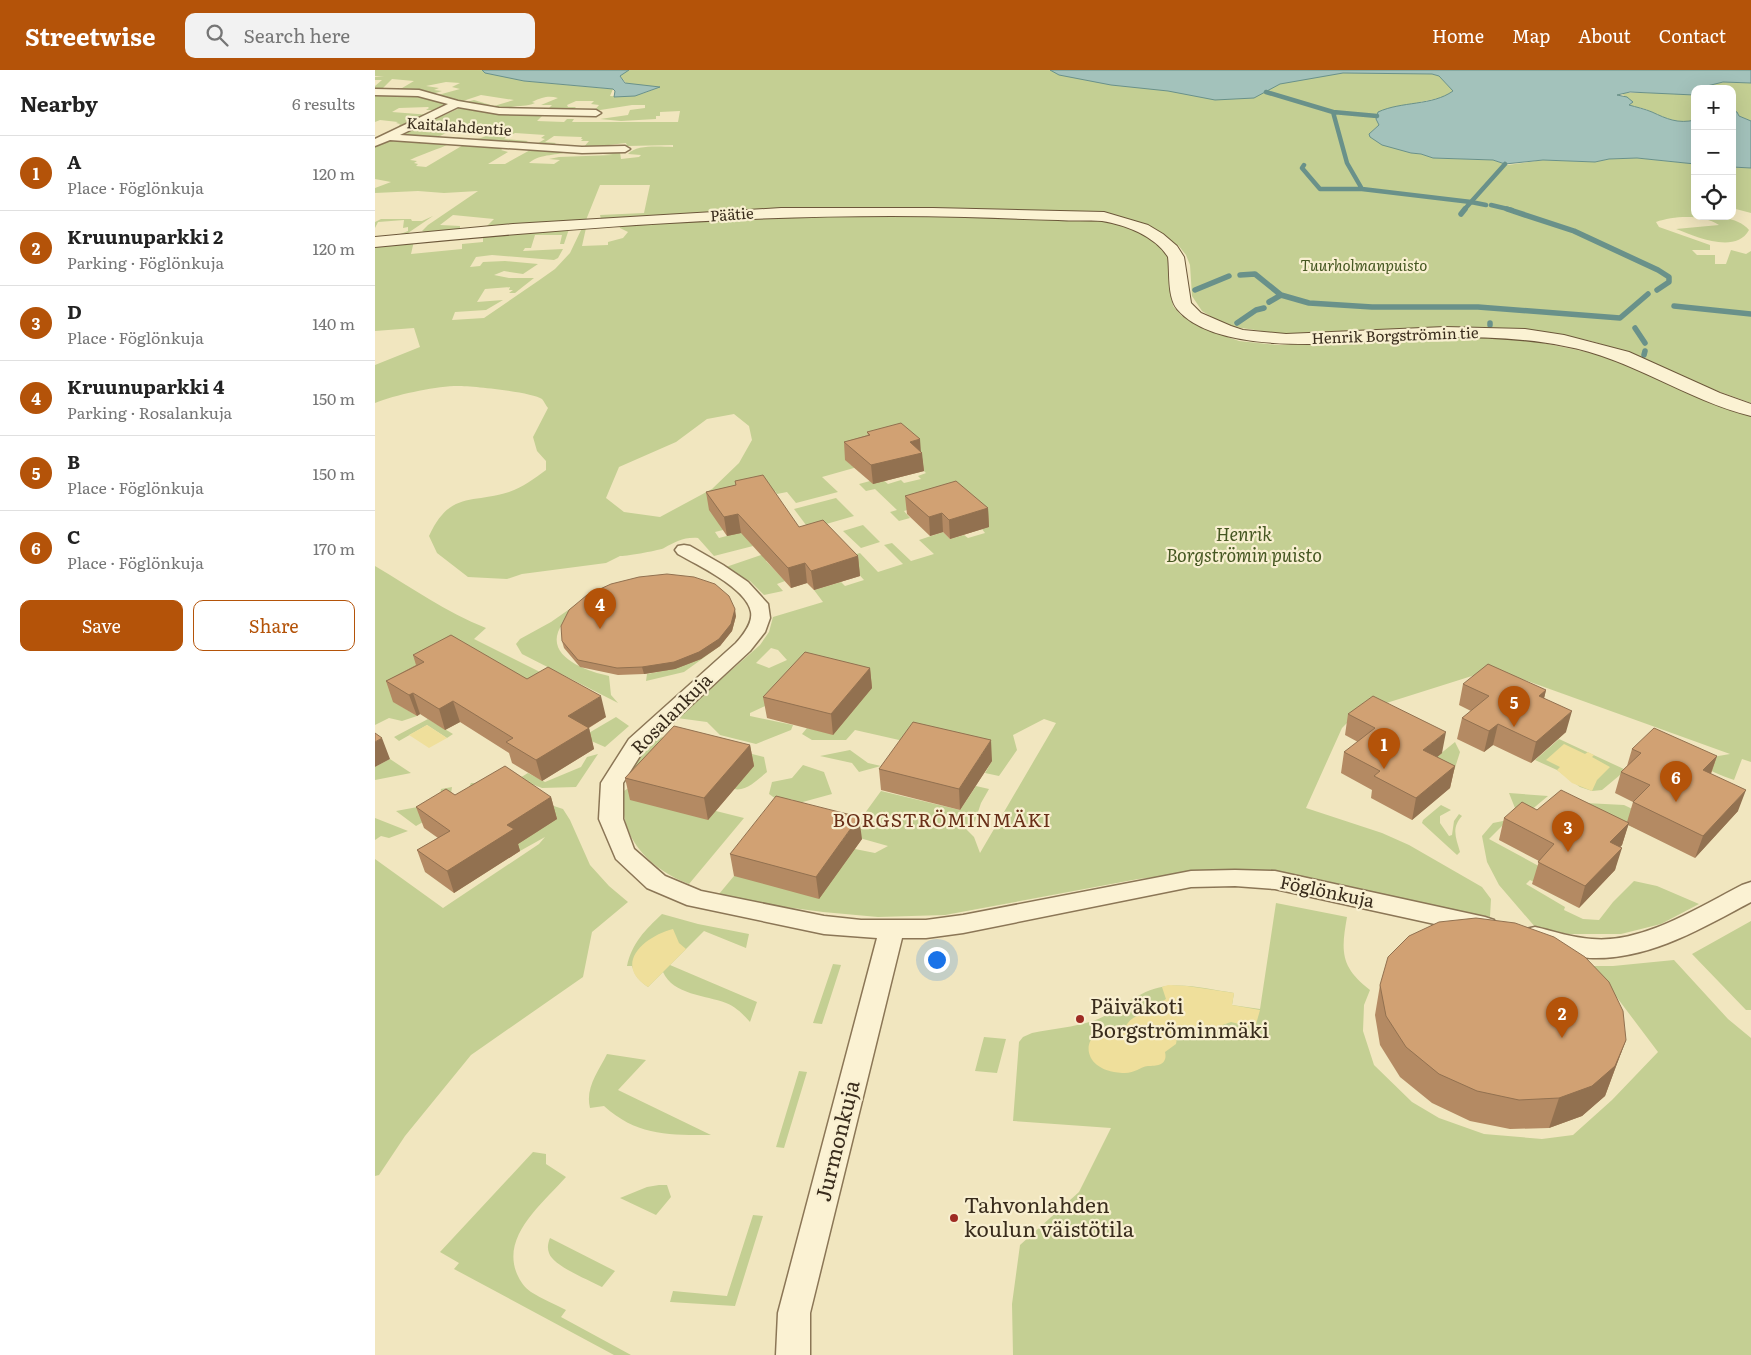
<!DOCTYPE html>
<meta charset="utf-8">
<style>
:root{--surface:#fff;--page:#f2f2f2;--text:#222;--muted:#767676;--line:#e0e0e0;--accent:#b45309}
body{margin:0;font-family:Literata,serif;background:var(--page);color:var(--text)}
.controls{position:absolute;right:15px;top:15px;display:grid;overflow:hidden;border-radius:10px;box-shadow:0 5px 20px #0002}
.controls button{width:45px;height:45px;display:grid;place-items:center;padding:0;border:0;border-bottom:1px solid var(--line);background:var(--surface);color:var(--text);font:25px sans-serif}
.you{position:absolute;left:561px;top:889px;width:18px;height:18px;margin:-12px;border:4px solid #fff;border-radius:50%;background:#1a73e8;box-shadow:0 0 0 8px #1a73e833}
.badge{display:grid;place-items:center;width:32px;height:32px;border-radius:50%;background:var(--accent);color:#fff;font-size:16px;font-weight:700}
.pin{position:absolute;translate:-50% -41px;filter:drop-shadow(0 1px 2px #0008)}
.pin::after{content:'';position:absolute;top:26px;width:18px;height:15px;background:inherit;clip-path:polygon(0 0,100% 0,50% 100%)}
.list{margin:0;padding:0;list-style:none}
h2{display:flex;justify-content:space-between;align-items:center;height:65px;margin:0;padding:0 20px;font-size:21px}
h2 small{font-size:16px;font-weight:400;color:var(--muted)}
.list li{display:grid;grid-template-columns:32px 1fr auto;gap:15px;align-items:center;box-sizing:border-box;height:75px;padding:0 20px;border-top:1px solid var(--line)}
.list b{display:block;font-size:19px;white-space:nowrap}
.list p{margin:0;font-size:16px;white-space:nowrap;color:var(--muted)}
.list em{font-size:16px;font-style:normal;color:var(--muted)}
.actions{display:flex;gap:10px;padding:15px 20px}
.actions a{flex:1;padding:11px 0;border:1px solid var(--accent);border-radius:10px;text-align:center;font-size:18px;color:var(--accent)}
.actions .main{background:var(--accent);color:#fff}
.icon{flex:none;width:28px;height:28px;fill:none;stroke:currentColor;stroke-width:2;stroke-linecap:round;stroke-linejoin:round}
.map{position:relative;flex:none;width:1376px;height:1285px;overflow:hidden}
header{display:flex;align-items:center;gap:30px;box-sizing:border-box;height:70px;padding:0 25px;background:var(--accent);color:#fff}
header strong{font-size:24px}
nav{display:flex;gap:28px;margin-inline-start:auto;font-size:18px}
.search{width:350px;height:45px;background:var(--page);display:flex;align-items:center;gap:12px;box-sizing:border-box;padding:0 18px;border-radius:10px;color:var(--muted);font-size:19px}
main{display:flex}
aside{flex:1;background:var(--surface)}
.map>svg:first-child{display:block}
.green{fill:#c4cf93;fill-rule:evenodd}
.sand{fill:#efdf9b}
.water{fill:#a3c2bb;stroke:#69918a}
.lines{fill:none;stroke-linecap:round;stroke-linejoin:round}
.stream-far1{stroke:#69918a;stroke-width:4.5}
.stream{stroke:#69918a;stroke-width:5.5}
.street-casing{stroke:#8b7656;stroke-width:3}
.secondary-casing{stroke:#6c573a;stroke-width:2}
.street{fill:#fbf2d3;fill-rule:evenodd}
.secondary{fill:#fbf2d3;fill-rule:evenodd}
.wall{fill:#b48a63}
.shaded-wall{fill:#927150}
.building{fill:#d1a173;stroke:#927150}
.poi-dot{fill:#9e2b23;stroke:#f8efd0;stroke-width:2}
.labels{text-anchor:middle;stroke-width:4.5;stroke-linejoin:round;paint-order:stroke}
.far-street-label{font-size:15px;fill:#392c1c;stroke:#f8efd0}
.far-park-label{font-size:15px;font-style:italic;fill:#455721;stroke:#f8efd0}
.park-label{font-size:18px;font-style:italic;fill:#455721;stroke:#f8efd0}
.street-label{font-size:18px;fill:#392c1c;stroke:#f8efd0}
.neighbourhood-label{font-size:19px;letter-spacing:1px;fill:#692f18;stroke:#f8efd0}
.near-poi-label{font-size:21px;fill:#392c1c;stroke:#f8efd0;text-anchor:start}
.near-street-label{font-size:21px;fill:#392c1c;stroke:#f8efd0}
</style>
<header>
<strong>Streetwise</strong>
<div class="search"><svg class="icon" aria-label="search" viewBox="0 0 24 24"><circle cx="10" cy="10" r="6"/><path d="M15 15l6 6"/></svg>Search here</div>
<nav><a>Home</a><a>Map</a><a>About</a><a>Contact</a></nav>
</header>
<main>
<aside>
<h2>Nearby<small>6 results</small></h2>
<ul class="list">
<li><span class="badge">1</span><div><b>A</b><p>Place · Föglönkuja</p></div><em>120 m</em></li>
<li><span class="badge">2</span><div><b>Kruunuparkki 2</b><p>Parking · Föglönkuja</p></div><em>120 m</em></li>
<li><span class="badge">3</span><div><b>D</b><p>Place · Föglönkuja</p></div><em>140 m</em></li>
<li><span class="badge">4</span><div><b>Kruunuparkki 4</b><p>Parking · Rosalankuja</p></div><em>150 m</em></li>
<li><span class="badge">5</span><div><b>B</b><p>Place · Föglönkuja</p></div><em>150 m</em></li>
<li><span class="badge">6</span><div><b>C</b><p>Place · Föglönkuja</p></div><em>170 m</em></li>
</ul>
<div class="actions"><a class="main">Save</a><a>Share</a></div>
</aside>
<div class="map">
<svg width="1376" height="1285" viewBox="0 0 1376 1285">
<rect width="100%" height="100%" fill="#f1e6bf"/>
<path class="green" d="M0,0H107L149,11L238,19L235,26C253,27 268,25 284,17L252,14L245,6L244,0H972L1057,4L1064,6L1078,21L1069,27L1045,32L1003,51L1004,55L994,64L1036,83L1046,84L1059,88L1118,90L1133,95L1168,90L1220,92L1234,89L1262,88L1320,94V146C1336,146 1363,146 1374,160C1360,185 1320,166 1301,159L1344,155C1327,144 1299,146 1281,152L1284,157L1335,175V180H1317L1322,185H1340V194H1351L1356,180L1371,184L1376,181V333L1329,316L1251,281L1212,270L1155,261L914,265L860,257L843,251L827,241L817,226L815,195L811,185L803,175L789,177L795,187L798,236L807,246L825,257L864,271L903,275L1101,266L1163,272L1222,284L1268,300L1323,327L1376,345V692L1367,689L1359,710C1345,705 1331,700 1320,690L1355,684L1119,599L983,642L967,658L931,738L1007,763L1034,775L1107,817L1116,829L1115,847L900,804L858,799L763,809L570,845L503,847L448,842L395,835L344,824L359,806L480,779L500,783L513,776L474,765L506,721L585,740L601,716L614,719L606,733L600,751L591,759L599,767L605,783L681,653L669,649L638,665L642,680L624,706L610,703L617,691L480,660L471,670H437L427,664L432,658L458,664L390,636L375,643V646L418,655L416,660L381,674L345,665L332,652L302,648L385,575L394,562L398,547L448,532L439,520L466,512L470,516L489,510L469,488L485,483L503,502L528,494L509,475L517,473L536,491L559,484L544,470L568,462L575,469L589,465L593,468L610,463L607,459L614,457L556,433L529,441L535,448L524,451L515,442L522,440L500,419L491,421L484,414L506,408L513,414L526,410L529,413L546,409L543,406L551,403L537,390H471L476,395L483,393L486,396L447,407L463,422L421,433L412,422L402,424L400,421L364,430L348,460L340,462L344,468L367,462L378,476L339,486L323,468C308,467 301,472 289,478C286,480 248,487 245,486L231,493L147,504L132,509L93,507L62,483L54,466C75,421 95,434 134,422C148,417 159,409 171,400V391L162,381L158,367L173,338C171,336 169,331 167,329C157,322 92,315 79,316C57,317 20,325 0,333V295L45,277L39,258L0,261V175L39,171L36,184L87,179V174L108,172V165L194,159L189,174H185L187,165H160L156,178H150L148,181L188,179L183,188L179,190L117,185L101,187L95,197L105,196L108,192L130,191L163,194L148,204L129,201L119,205L134,208H159L140,223H134L138,220H134L135,217L110,219L102,232L128,230L111,240L80,242L77,250L109,248L163,211L180,199L195,183L207,158H211L207,176L233,175V172L248,168L253,162L245,158L244,155L226,149L225,145L269,143L275,115H225L211,150L111,157L119,149L78,145L65,155L85,156V159L50,162L47,161L53,155L103,121L69,123L43,121L0,123V118L16,112L0,109V76L21,69L76,73C62,80 49,83 35,90L42,91L39,93L43,94L41,96L51,97L90,74L130,77L126,80L133,82L113,94H130L157,79L172,80L169,82L197,81C182,86 166,83 154,93L179,94L185,90L174,89L184,87L238,85L210,82H245L246,89L264,87L266,85L253,84C262,74 286,77 298,77V75L252,76L251,73L208,78L214,71H206L208,69H206L207,67L179,66L170,72L181,73L177,76L160,75L170,69L166,68L170,65L140,63L129,69L153,71L148,74L75,70C89,63 99,76 115,63L75,61L65,66L39,68L27,64L85,38L168,45L162,51L189,52L192,49H199L197,52H303L305,41L285,42V46H281V49L246,51L225,49L253,45L255,40L270,38V35H257L219,41L224,35L216,34L219,31H201L192,35L193,37H201L198,40L173,39L177,35H166L183,28C175,26 169,26 157,32L160,33C151,37 145,35 136,37C121,41 104,36 88,33L99,30L119,36L139,30L106,25L85,32L63,25L85,19L77,17L85,13L71,12L51,16L64,18L59,20L67,21L57,24L22,21L39,11L17,9L5,21H0V16L7,10H0V7L9,6H0ZM359,344L374,356L377,370L364,393L337,419L285,447L249,442L231,428L244,397L301,372L332,349ZM396,578L403,580L412,590L394,598L381,593Z
M1348,12L1376,13V51L1364,46L1362,42L1357,40V19H1334L1336,18L1331,16Z
M1246,23H1292L1320,25V50C1303,54 1292,49 1277,42C1270,38 1260,37 1253,35L1256,32Z
M0,24L42,25L70,33L71,36L59,40H51L54,38L53,37L24,38L17,42L56,45L22,60L25,54L21,53L23,52L5,50L0,52Z
M1357,97L1376,98V143L1357,138Z
M58,146L33,163L23,165L33,161V157L28,158L29,150L3,152L0,158V152L6,149H36L37,151H47Z
M461,428L479,446L434,459L419,439Z
M488,455L505,472L486,478L468,461Z
M401,480L391,491L410,511L402,514L408,521L389,525L375,511L348,498Z
M0,496C37,518 71,542 111,558L99,569L223,631L19,632L42,646L27,651L14,648L0,655Z
M219,522C209,532 196,541 188,553C165,585 210,601 234,606L236,625L243,633L147,584L141,574L145,569L176,552Z
M345,576L309,602L271,611L272,604C301,599 320,592 345,576Z
M241,647L254,656L230,677L214,670L212,664Z
M53,649L78,664L72,668L52,655L24,671L19,667Z
M301,665L389,687L392,702C383,709 371,722 359,719L378,696L252,708L263,689L278,669Z
M1184,669L1251,700L1227,720L1217,721L1205,717L1182,700L1160,690Z
M1080,672L1085,682L1079,701L1076,704L1049,697Z
M475,680L493,693L506,696L484,702L477,693L445,686Z
M223,684L201,717L167,718L143,709L153,703L170,712L206,697L212,687Z
M15,689L36,703L0,710V697Z
M428,695L449,702L457,724L424,733L416,729L404,731L394,724L397,712L417,708Z
M285,697L341,741L369,748L314,814C274,799 242,766 249,721Z
M96,713H109L188,739L195,750L215,795L234,816L253,832L217,862L208,907L96,985L30,1066L4,1105L0,1106V789L68,838L164,774L170,767L145,781L88,729Z
M77,717L74,737L41,756L21,741L64,733L66,719Z
M1134,723L1173,726L1149,746L1140,738Z
M1191,732L1249,735L1272,746L1273,752L1264,760L1251,754Z
M1066,735L1076,740L1065,746V753L1074,766L1077,765L1079,751L1084,744L1087,746C1076,758 1081,768 1085,782L1082,785L1047,753L1048,750Z
M0,748L33,761L14,768L6,766L0,770Z
M1128,751H1132L1114,769L1171,800L1159,812L1155,810L1151,814L1190,837L1189,840L1208,849L1224,850L1238,832L1259,811L1282,816L1324,834L1286,854L1246,864H1193L1161,858L1124,815L1112,792L1107,766L1118,753Z
M901,833L972,847C966,881 965,897 995,920L989,935L988,961L999,995L1037,1032L1064,1048L1109,1064L1167,1069L1198,1065L1237,1030L1283,982L1234,917L1201,896H1238L1299,890L1353,949L1376,968V1285H638L637,1234L645,1175L704,1122L736,1058L638,1051L644,972L648,967L657,963C677,959 699,957 718,951C744,942 764,918 794,916C815,914 838,920 859,923L857,935L885,939Z
M287,844L323,854L374,864L371,878L329,861L295,895L382,932L375,952C368,944 361,937 351,933C331,925 298,925 288,902L273,917C264,911 260,906 257,896H252C257,873 270,860 287,844Z
M1376,851V940H1371L1317,884Z
M458,894L466,895L447,954L438,953Z
M609,967L631,969L622,1003L600,1001Z
M232,984L271,990L243,1020L336,1065C294,1065 262,1066 229,1036L215,1038C210,1018 223,1002 232,984Z
M424,1001L432,1002L409,1078L401,1077Z
M158,1082L171,1084V1094L191,1107C167,1134 126,1166 142,1204C145,1211 150,1218 156,1222C167,1229 180,1234 191,1240L186,1247L256,1285H239L79,1199L84,1193L65,1182Z
M284,1115H292L296,1127L281,1145L245,1128L272,1117Z
M378,1145L388,1146L360,1236L295,1232L298,1221L352,1226Z
M175,1168L240,1201L227,1217C214,1210 178,1196 174,1183C172,1178 173,1173 175,1168Z"/>
<path class="sand" d="M52,655L72,668L54,678L34,665Z
M1189,674L1210,684L1213,682L1219,685L1217,687L1235,697L1222,710L1217,721L1197,713L1182,700L1185,697L1171,690Z
M298,859L304,873L311,879L273,917C237,894 270,866 298,859Z
M793,915L812,916L859,923L857,935L885,940L880,958L856,952L819,965L803,962L801,974L790,982C793,995 782,996 773,996C764,997 760,1004 747,1003C700,1001 704,952 750,958C755,946 767,943 779,943L781,935L791,929L787,917Z"/>
<path class="water" d="M107,0H254L245,6L250,13L285,17L260,26L239,27L240,21L238,19L149,11L110,3Z
M675,0H1376V13L1348,12L1332,16L1337,17L1320,19L1319,25L1255,22L1242,25L1252,27L1258,32L1254,35C1261,37 1270,39 1277,42C1292,49 1303,54 1320,50V94L1262,88L1234,89L1220,92L1168,90L1130,94L1118,90L1058,88L1046,84L1036,83L1007,75L995,67L994,64L1004,55L1001,49L1003,42C1027,31 1057,36 1078,21L1064,6L1057,4L968,3L905,14L879,28L840,30L793,21L736,15L684,5Z
M1357,40L1362,42L1364,46L1376,51V98L1357,97Z"/>
<g class="lines">
<path class="stream-far1" d="M891,22L958,42L972,93L987,119
M958,42L1002,46
M929,95L927,98L945,119H987L1096,132L1089,140
M1111,135L1096,132L1130,94
M1116,135L1137,140"/>
<path class="stream" d="M1132,139L1199,161L1283,200L1294,207V212L1282,220
M1086,144L1090,139
M865,205L880,204L906,225L934,233L997,237H1103L1245,248L1273,224
M820,220L854,206
M894,232L906,225
M1299,236L1376,244
M862,253L881,240L889,238
M1115,253V255
M1260,258L1270,273
M1269,285L1270,281"/>
<defs>
<path id="street" d="M0,19L44,20L83,31L124,38L221,40L226,43L221,46L124,44L83,37L25,65L207,77L250,76L255,79L250,82L207,83L15,70L0,76V69L73,34L43,26L0,25Z
M309,475L315,476L348,495L373,512L393,534L395,548L390,562L375,581L270,678L248,713V749L259,779L290,806L326,821L449,846L486,850H551L588,845L816,801L860,800L900,801L1110,847L1119,850L1123,856L1119,862L1110,865L900,819L860,816L816,817L588,863L551,868H527L435,1243V1285H401L403,1243L502,868L449,864L312,835L272,818L241,789L224,749L226,713L254,669L361,573C368,565 378,553 376,542C372,518 322,495 303,484L300,480L303,476Z
M1376,812V832C1327,858 1276,889 1218,888C1201,888 1168,878 1151,873L1147,866L1151,859L1160,857C1178,861 1198,868 1217,869C1267,874 1324,837 1367,815Z"/>
<path id="secondary" d="M406,138H558L729,142L773,155L788,164L802,176L809,187L816,233L826,243L856,256L868,260L911,264L1070,257L1150,259L1189,265L1254,282L1345,323L1376,334V346C1311,330 1256,288 1189,276C1150,268 1109,267 1069,267C1003,269 847,293 802,239C792,226 795,202 793,187C780,166 751,155 727,151C713,150 697,151 683,150C652,149 621,148 590,147C393,142 196,158 0,177V167L138,154Z"/>
</defs>
<use href="#street" class="street-casing"/>
<use href="#secondary" class="secondary-casing"/>
<use href="#street" class="street"/>
<use href="#secondary" class="secondary"/>
</g>
<path class="wall" d="M492,362L546,381L549,401L498,414L470,390L469,372L493,365Z
M360,411L424,457L483,486L485,506L439,520L432,513L416,518L366,463L352,466L334,440L331,422L361,415Z
M530,426L613,438L614,457L575,469L568,462L555,466L532,444Z
M361,546L357,561L345,576L326,589L300,599L269,604L243,605L205,597L189,578L187,571Z
M38,585L152,609L231,647L214,658L219,679L167,711L137,693L134,683L85,652L70,660L45,644L42,646L18,632L11,611L41,595Z
M495,598L497,618L458,665L392,648L388,627Z
M1088,614L1171,620L1169,628L1191,662L1156,693L1118,675L1109,682L1082,669L1087,648L1096,641L1084,635Z
M973,644L1067,683L1062,687L1080,696L1075,718L1037,750L996,728L997,720L966,703L969,682L983,672L970,665Z
M375,675L379,696L333,750L255,730L250,708Z
M1257,679L1342,686L1336,704L1363,741L1320,788L1253,755L1247,775L1245,777L1240,800L1204,838L1157,814L1164,791L1124,770L1129,748L1162,740L1252,752L1258,732L1240,723L1246,702L1252,696Z
M617,691L585,740L506,720L504,699Z
M80,725L176,727L182,749L143,774L145,781L79,823L50,802L42,780L63,768L49,758L41,737Z
M487,769L444,829L359,806L355,784Z
M1005,915L1251,970L1240,999L1230,1026L1207,1046L1174,1058L1135,1059L1095,1051L1057,1033L1025,1007L1005,975L1000,945Z"/>
<path class="shaded-wall" d="M545,369L546,383H547L549,401L498,414L496,395L535,372Z
M613,438L614,457L575,469L574,450Z
M567,443L568,462L555,466L554,447Z
M363,444L366,463L352,466L349,447Z
M483,486L485,506L439,520L436,501Z
M430,493L432,513L416,518L413,498Z
M360,539L361,546L357,561L345,576L326,589L300,599L269,604L267,597Z
M495,598L497,618L458,665L456,644Z
M1171,620L1166,641L1164,626Z
M38,623L45,644L42,646L34,625Z
M226,626L231,647L198,667L193,646Z
M78,631L85,652L70,660L64,639Z
M1197,641L1191,662L1156,693L1161,672Z
M1123,654L1118,675L1109,682L1114,661Z
M214,658L219,679L167,711L161,690Z
M1071,662L1067,683L1044,702L1048,680Z
M7,668L15,689L0,697V672Z
M616,670L617,691L585,740L584,719Z
M375,675L379,696L333,750L329,728Z
M1342,686L1334,708L1328,700Z
M1080,696L1075,718L1037,750L1041,728Z
M1371,720L1363,741L1320,788L1328,766Z
M176,727L182,749L143,774L145,781L79,823L72,801L132,755Z
M484,747L487,769L444,829L441,807Z
M1254,753L1247,775L1229,794L1235,772Z
M1247,778L1240,800L1204,838L1210,816Z
M1251,970L1240,999L1230,1026L1207,1046L1174,1058L1184,1028Z"/>
<path class="building" d="M526,353L545,369L535,372L547,383L496,395L469,372L495,365L492,362Z
M388,405L424,457L448,450L483,486L436,501L430,493L413,498L363,444L349,447L331,422L361,415L360,411Z
M581,411L613,438L574,450L567,443L554,447L530,426Z
M292,504L319,507L340,514L354,526L360,539L356,554L344,569L324,582L299,592L267,597L242,598L203,590L187,571L186,556L194,540L212,525L236,514L264,507Z
M76,565L152,609L173,597L226,626L193,646L214,658L161,690L131,672L138,668L78,631L64,639L38,623L34,625L11,611L49,592L38,585Z
M430,582L495,598L456,644L388,627Z
M1113,594L1171,620L1164,626L1197,641L1161,672L1123,654L1114,661L1087,648L1114,626L1088,614Z
M998,626L1071,662L1048,680L1080,696L1041,728L999,706L1005,701L969,682L1000,658L973,644Z
M538,652L616,670L584,719L504,699Z
M299,656L375,675L329,728L250,708Z
M1279,658L1342,686L1328,700L1371,720L1328,766L1258,732L1275,715L1246,702L1266,683L1257,679Z
M0,663L7,668L0,672Z
M130,696L176,727L132,755L139,759L72,801L42,780L75,761L41,737L71,719L80,725Z
M1186,720L1254,753L1235,772L1247,778L1210,816L1163,792L1179,774L1129,748L1147,732L1162,740Z
M401,726L484,747L441,807L355,784Z
M1101,848L1140,853L1179,867L1210,887L1234,912L1248,941L1251,970L1240,996L1217,1016L1184,1028L1144,1030L1102,1021L1064,1004L1031,977L1011,946L1005,915L1013,887L1034,866L1064,852Z"/>
<g class="poi-dot">
<circle cx="705" cy="949" r="5"/>
<circle cx="579" cy="1148" r="5"/>
</g>
<g class="labels">
<g class="far-street-label">
<text transform="translate(84 57) rotate(4)" y="5">Kaitalahdentie</text>
<text transform="translate(357 145) rotate(-4)" y="5">Päätie</text>
<text transform="translate(1020 266) rotate(-2)" y="5">Henrik Borgströmin tie</text>
</g>
<g class="far-park-label">
<text x="989" y="201">Tuurholmanpuisto</text>
</g>
<g class="park-label">
<text x="869" y="471">Henrik<tspan x="869" dy="21">Borgströmin puisto</tspan></text>
</g>
<g class="street-label">
<text transform="translate(297 644) rotate(-45)" y="6">Rosalankuja</text>
<text transform="translate(952 822) rotate(12)" y="6">Föglönkuja</text>
</g>
<g class="neighbourhood-label">
<text x="567" y="757">BORGSTRÖMINMÄKI</text>
</g>
<g class="near-poi-label">
<text x="715" y="944">Päiväkoti<tspan x="715" dy="24">Borgströminmäki</tspan></text>
<text x="589" y="1143">Tahvonlahden<tspan x="589" dy="24">koulun väistötila</tspan></text>
</g>
<g class="near-street-label">
<text transform="translate(463 1071) rotate(-76)" y="7">Jurmonkuja</text>
</g>
</g>
</svg>
<div class="controls">
<button>+</button>
<button>−</button>
<button><svg class="icon" aria-label="locate" viewBox="0 0 24 24"><circle cx="12" cy="12" r="6"/><path d="M12 2v4M12 18v4M2 12h4M18 12h4"/></svg></button>
</div>
<div class="you"></div>
<div class="pin badge" style="left:1009px;top:699px">1</div>
<div class="pin badge" style="left:1187px;top:968px">2</div>
<div class="pin badge" style="left:1193px;top:782px">3</div>
<div class="pin badge" style="left:225px;top:559px">4</div>
<div class="pin badge" style="left:1139px;top:657px">5</div>
<div class="pin badge" style="left:1301px;top:732px">6</div>
</div>
</main>
